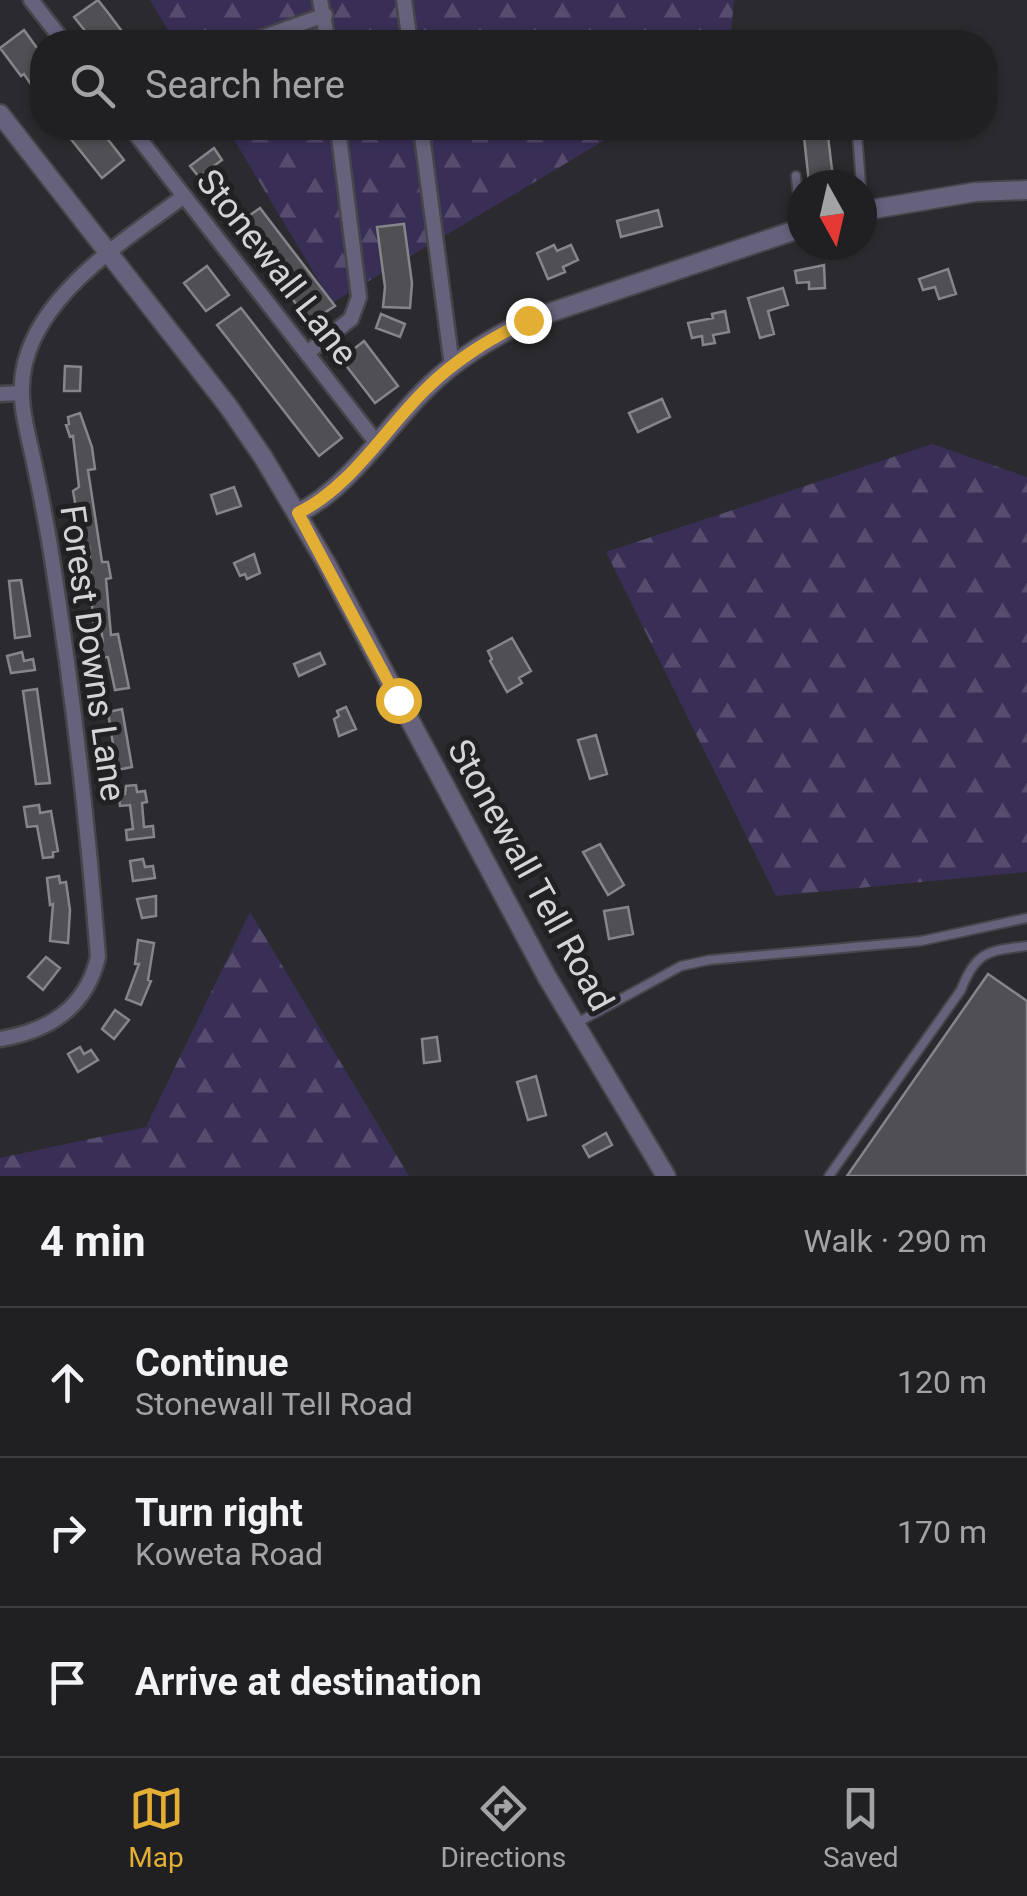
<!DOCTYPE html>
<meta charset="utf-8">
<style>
:root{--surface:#202022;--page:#28282a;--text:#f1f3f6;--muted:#a2a3a5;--line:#3d3e40;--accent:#e2af34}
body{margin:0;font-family:Roboto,sans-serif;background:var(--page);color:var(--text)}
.compass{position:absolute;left:787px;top:170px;width:90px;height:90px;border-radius:50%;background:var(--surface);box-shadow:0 2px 8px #0004;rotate:172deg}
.stop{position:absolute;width:30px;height:30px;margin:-22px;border:8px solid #e2af34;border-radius:50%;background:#fff}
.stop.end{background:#e2af34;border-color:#fff;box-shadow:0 2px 10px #0008}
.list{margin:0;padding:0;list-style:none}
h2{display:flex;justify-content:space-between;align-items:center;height:130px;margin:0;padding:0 40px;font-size:42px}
h2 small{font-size:32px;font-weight:400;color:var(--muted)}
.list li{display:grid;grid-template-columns:65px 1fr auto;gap:30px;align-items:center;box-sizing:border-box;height:150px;padding:0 40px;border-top:2px solid var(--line)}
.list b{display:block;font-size:38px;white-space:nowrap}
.list p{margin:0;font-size:32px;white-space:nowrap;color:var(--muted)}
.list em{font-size:32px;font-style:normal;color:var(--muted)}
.icon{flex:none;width:55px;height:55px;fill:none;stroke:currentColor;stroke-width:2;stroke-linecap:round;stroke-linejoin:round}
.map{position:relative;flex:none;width:1027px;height:1176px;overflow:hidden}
.search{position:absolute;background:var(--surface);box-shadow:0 2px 8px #0004;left:30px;right:30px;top:30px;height:110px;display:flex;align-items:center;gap:25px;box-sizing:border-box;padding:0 35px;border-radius:40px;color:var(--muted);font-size:38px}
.sheet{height:580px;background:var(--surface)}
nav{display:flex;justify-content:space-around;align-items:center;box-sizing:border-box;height:140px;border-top:2px solid var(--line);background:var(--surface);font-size:28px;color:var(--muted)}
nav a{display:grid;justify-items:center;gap:5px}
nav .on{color:var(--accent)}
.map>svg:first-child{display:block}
.forest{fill:url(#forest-firs)}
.building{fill:#504f53;stroke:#868589;stroke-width:2.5}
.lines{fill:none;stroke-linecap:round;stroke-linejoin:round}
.service-casing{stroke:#464549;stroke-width:12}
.minor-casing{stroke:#464549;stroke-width:19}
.tertiary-casing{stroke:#464549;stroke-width:22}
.service{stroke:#67627c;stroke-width:8}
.minor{stroke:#67627c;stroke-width:14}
.tertiary{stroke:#67627c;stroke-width:18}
.route{stroke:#e2af34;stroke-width:12}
.labels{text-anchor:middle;stroke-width:10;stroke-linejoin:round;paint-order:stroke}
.street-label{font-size:35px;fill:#d4d4d6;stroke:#212124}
</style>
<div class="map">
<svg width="1027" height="1176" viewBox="0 0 1027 1176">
<defs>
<pattern id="forest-firs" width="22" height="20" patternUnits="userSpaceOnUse" patternTransform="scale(2.5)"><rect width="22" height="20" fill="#392f56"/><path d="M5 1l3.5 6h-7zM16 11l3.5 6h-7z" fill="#554c6e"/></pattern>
</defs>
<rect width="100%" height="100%" fill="#2b2a2e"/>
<path class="forest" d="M150,0H734L730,42H175Z
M227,128H625L332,303Z
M932,444L1027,477V872L776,896L606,552Z
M250,912L409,1176H0V1158L146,1127Z"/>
<path class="building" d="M98,0L109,14L130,42H94L74,17Z
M24,30L42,55V101L24,74L21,76L0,48Z
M73,128H99L124,160L102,178L66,133Z
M803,128H827L833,178L829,179L830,185L809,183Z
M214,148L222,160L199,177L190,166Z
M260,208L335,306L310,322L236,225Z
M658,210L662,226L621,237L617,221Z
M404,224L412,283L410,308L383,307L385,287L377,227Z
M554,245L557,251L571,245L578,260L563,267L565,272L548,279L537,253Z
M824,265L825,288L809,289V282L797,283L795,271Z
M207,266L229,295L206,311L184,283Z
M948,269L956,294L939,299L935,287L923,290L919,279Z
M783,288L788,305L768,311L774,334L760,338L748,298Z
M241,308L342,438L319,456L217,325Z
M725,311L729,332L713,335L715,343L703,345L702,336L692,338L688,323L713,318L712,314Z
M381,314L405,324L400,337L376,328Z
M364,341L398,386L375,403L341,359Z
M65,366L81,367L80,391H64Z
M662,399L670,417L638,432L629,413Z
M80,413L92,447L95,469L88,470L102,562H108L111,578L106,579L111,635L118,634L129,688L115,690L108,657L98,658L96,646L103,642L100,621L93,622L89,546L83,547L73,491L79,487L73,436L70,437L66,425L69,424L68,417Z
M234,487L241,506L217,514L211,495Z
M254,554L260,573L247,579L245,574L240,576L234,563Z
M21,580L30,636L15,638L9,581Z
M512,638L531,671L519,678L522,683L507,692L490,661L492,659L488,651Z
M22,652L24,661L33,659L35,670L11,673L7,656Z
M320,653L325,664L299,676L294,664Z
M37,689L50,783L36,784L23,691Z
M346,707L356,729L339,736L334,719L339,716L337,711Z
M122,709L132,767L117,770L108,712Z
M596,735L607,774L590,779L578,740Z
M136,785L137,792L145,791L147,802L142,803L144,827L153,826L154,837L127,840L126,830L133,829L130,805L120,806L119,795L125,794L126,786Z
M39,805L40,813L51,811L58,851L53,852V857L43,858L37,826L27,827L24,807Z
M600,844L624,885L608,895L583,852Z
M143,859L145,867L153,866L155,878L133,881L130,861Z
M59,876L60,883L66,882L70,910L68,943L50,941L53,904L50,905L47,878Z
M156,896V916L142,918L137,899Z
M628,907L633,934L609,939L604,911Z
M138,940L154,943L148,980L151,981L141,1005L126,999L139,964H135Z
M46,957L60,968L43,990L28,977Z
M988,974L1027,1001V1176H847Z
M115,1010L129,1020L114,1039L102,1029Z
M437,1037L440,1061L424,1063L422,1039Z
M80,1047L84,1054L91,1050L98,1060L78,1072L68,1054Z
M536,1076L546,1115L528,1120L517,1082Z
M606,1133L612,1145L589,1157L583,1146Z"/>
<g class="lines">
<defs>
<path id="service" d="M796,176L801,228
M861,185L857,132L870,128
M862,193L864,211
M575,1024L681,966L709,960L921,941L1027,918
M829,1176L961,990C976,951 988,951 1027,946"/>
<path id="minor" d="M31,0L64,42
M320,0L328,42
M404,0L410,42
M250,42L325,15
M131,128L376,442
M421,128L452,366
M307,353L351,319L359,297L338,128
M0,394L20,393
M0,1039C49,1031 86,1008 98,957C88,825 73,695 53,565C48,532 42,500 35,467C28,432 16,400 25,363C43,290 127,239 184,196"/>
<path id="tertiary" d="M0,114L228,406L263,457L326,563L547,977L666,1176
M862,211L975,192L1027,190
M298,513C348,489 386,428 426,389C456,359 490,339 528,320L802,228"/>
</defs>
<use href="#service" class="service-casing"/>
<use href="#minor" class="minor-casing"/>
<use href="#tertiary" class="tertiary-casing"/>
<use href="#service" class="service"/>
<use href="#minor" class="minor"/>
<use href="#tertiary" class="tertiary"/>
</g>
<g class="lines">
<path class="route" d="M398,700L298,513C350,488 385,429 426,389C456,359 490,339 528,320"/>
</g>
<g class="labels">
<g class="street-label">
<text transform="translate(277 267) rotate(52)" y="12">Stonewall Lane</text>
<text transform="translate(93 653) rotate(82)" y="12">Forest Downs Lane</text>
<text transform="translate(531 875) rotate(61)" y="12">Stonewall Tell Road</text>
</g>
</g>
</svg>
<svg class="compass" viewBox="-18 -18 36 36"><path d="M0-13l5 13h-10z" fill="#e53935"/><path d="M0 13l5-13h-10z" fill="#a2a3a5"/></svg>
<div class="stop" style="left:398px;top:700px"></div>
<div class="stop end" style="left:528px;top:320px"></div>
<div class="search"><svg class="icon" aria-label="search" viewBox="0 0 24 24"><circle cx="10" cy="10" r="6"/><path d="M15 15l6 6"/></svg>Search here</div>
</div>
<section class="sheet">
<h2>4 min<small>Walk · 290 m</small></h2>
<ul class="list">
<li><svg class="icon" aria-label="ahead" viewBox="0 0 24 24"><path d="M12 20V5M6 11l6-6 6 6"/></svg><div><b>Continue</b><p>Stonewall Tell Road</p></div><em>120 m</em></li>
<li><svg class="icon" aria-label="right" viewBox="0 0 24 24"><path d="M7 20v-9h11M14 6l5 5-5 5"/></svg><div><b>Turn right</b><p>Koweta Road</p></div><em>170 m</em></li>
<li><svg class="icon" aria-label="arrive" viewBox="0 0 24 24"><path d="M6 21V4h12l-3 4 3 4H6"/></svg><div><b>Arrive at destination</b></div></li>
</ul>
</section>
<nav>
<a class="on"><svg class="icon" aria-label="map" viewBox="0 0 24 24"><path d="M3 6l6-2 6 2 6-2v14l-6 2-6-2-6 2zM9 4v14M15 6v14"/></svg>Map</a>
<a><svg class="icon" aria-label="directions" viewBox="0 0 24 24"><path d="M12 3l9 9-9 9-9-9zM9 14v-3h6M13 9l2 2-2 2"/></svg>Directions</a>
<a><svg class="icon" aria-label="saved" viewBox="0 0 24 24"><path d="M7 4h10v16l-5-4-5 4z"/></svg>Saved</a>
</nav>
